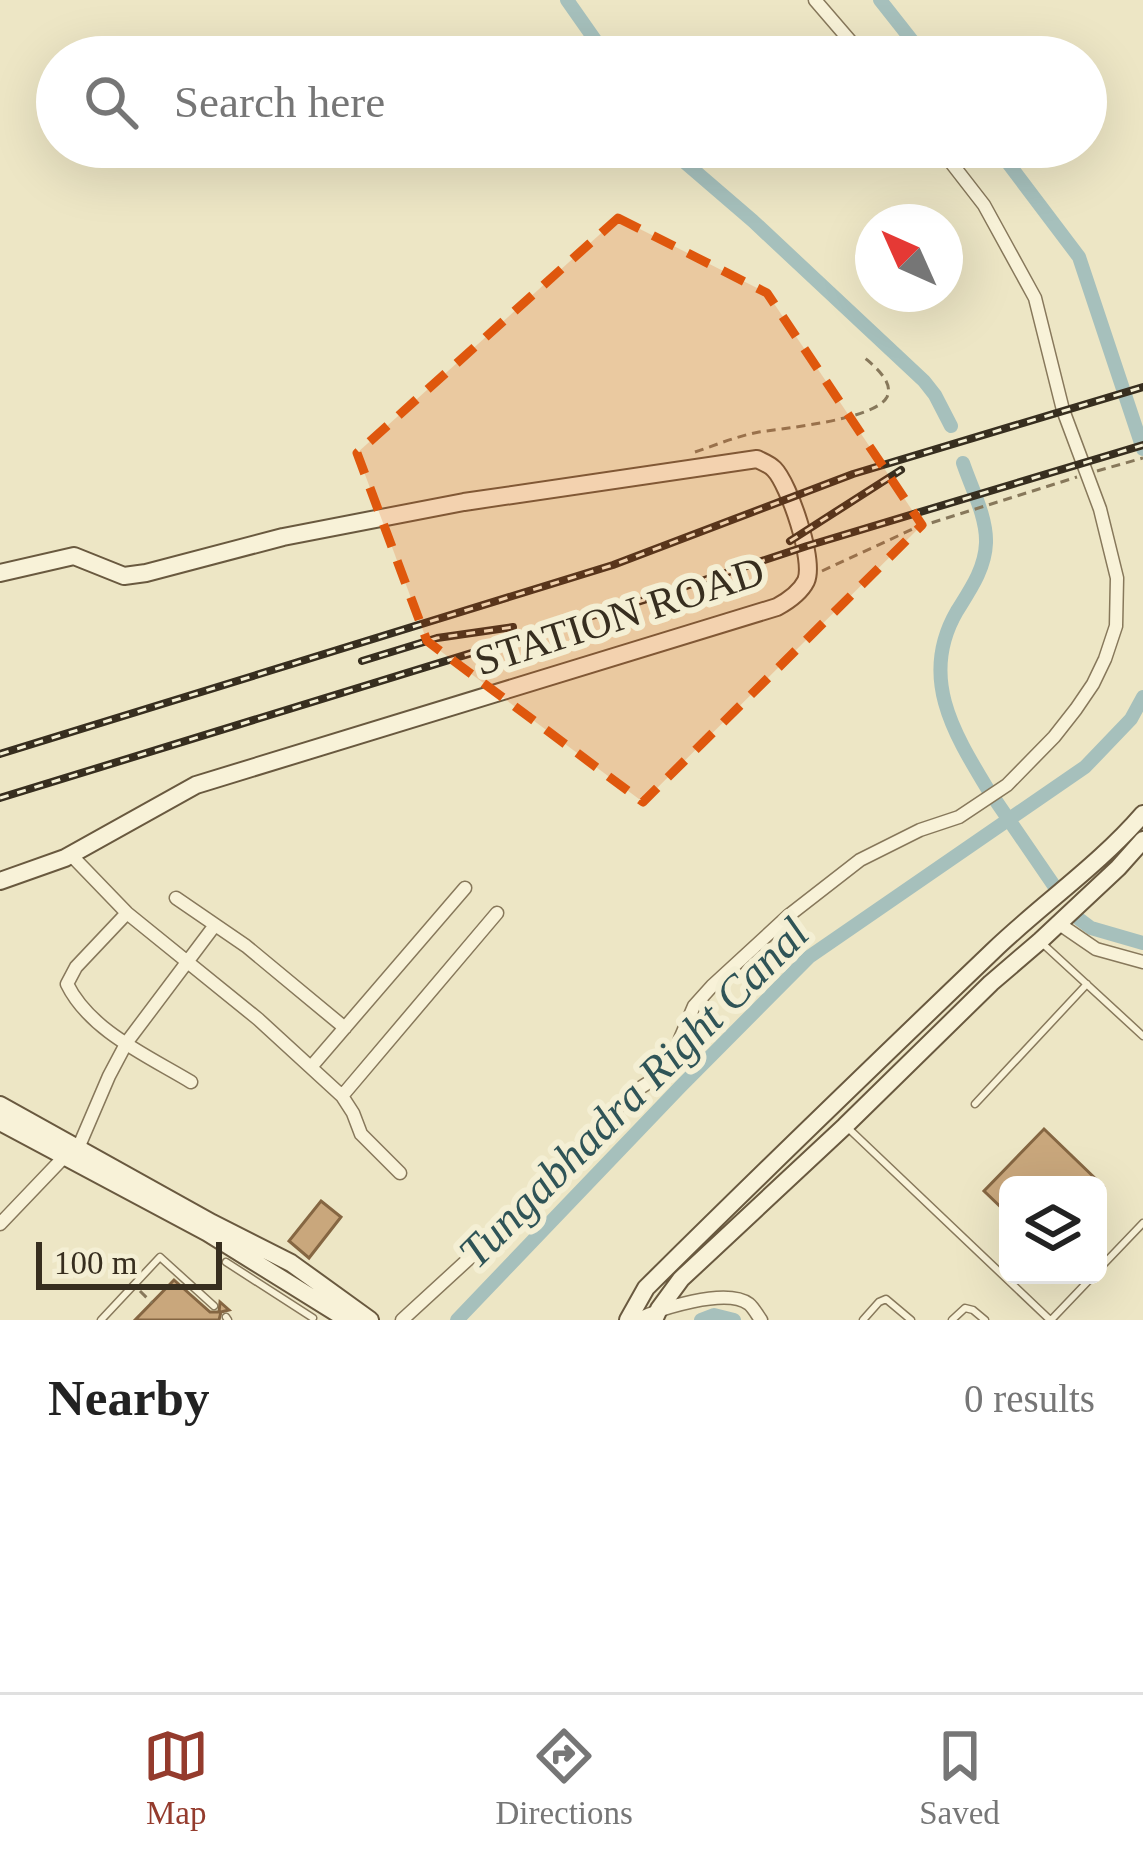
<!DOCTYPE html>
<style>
:root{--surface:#fff;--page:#f2f2f2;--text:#222;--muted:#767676;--line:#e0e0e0;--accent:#943b2d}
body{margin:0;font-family:Georgia,serif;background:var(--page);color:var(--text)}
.controls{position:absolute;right:36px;bottom:36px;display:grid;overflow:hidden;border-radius:18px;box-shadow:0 12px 48px #0002}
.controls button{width:108px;height:108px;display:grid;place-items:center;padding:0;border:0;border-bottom:3px solid var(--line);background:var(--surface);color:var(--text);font:60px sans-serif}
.compass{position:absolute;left:855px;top:204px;width:108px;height:108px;border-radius:50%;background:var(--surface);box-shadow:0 12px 48px #0002;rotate:315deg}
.scale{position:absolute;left:36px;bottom:30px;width:186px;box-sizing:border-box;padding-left:12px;border:6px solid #372e1f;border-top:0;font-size:33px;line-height:42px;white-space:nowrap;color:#372e1f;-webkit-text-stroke:9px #f4efd4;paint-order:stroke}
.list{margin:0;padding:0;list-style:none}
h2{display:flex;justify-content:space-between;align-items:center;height:156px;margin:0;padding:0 48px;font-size:51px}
h2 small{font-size:39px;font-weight:400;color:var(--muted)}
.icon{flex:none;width:66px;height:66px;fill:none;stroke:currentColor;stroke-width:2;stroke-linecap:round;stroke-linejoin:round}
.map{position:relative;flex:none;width:1143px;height:1320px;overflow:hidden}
.search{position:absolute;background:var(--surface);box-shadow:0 12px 48px #0002;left:36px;right:36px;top:36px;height:132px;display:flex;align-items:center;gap:30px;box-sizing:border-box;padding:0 42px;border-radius:66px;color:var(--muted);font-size:45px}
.sheet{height:372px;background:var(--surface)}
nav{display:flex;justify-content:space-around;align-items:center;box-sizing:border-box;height:168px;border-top:3px solid var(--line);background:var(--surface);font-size:33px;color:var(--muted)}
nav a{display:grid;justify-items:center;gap:6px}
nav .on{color:var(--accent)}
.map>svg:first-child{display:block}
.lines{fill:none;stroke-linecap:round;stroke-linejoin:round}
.canal{stroke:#a6c0bc;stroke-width:14}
.building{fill:#c9a77c;stroke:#856642;stroke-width:3}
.lane-casing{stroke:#87785b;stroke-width:9}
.street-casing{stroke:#87785b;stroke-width:15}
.secondary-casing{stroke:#69593f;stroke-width:20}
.path{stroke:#87785b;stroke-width:3;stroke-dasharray:9 6;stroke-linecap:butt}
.lane{stroke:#f8f2d8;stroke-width:6}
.street{stroke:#f8f2d8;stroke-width:12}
.secondary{stroke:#f8f2d8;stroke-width:16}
.rail-casing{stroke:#372e1f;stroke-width:8}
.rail{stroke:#f4efd4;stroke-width:3;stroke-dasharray:9;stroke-linecap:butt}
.marked{fill:#df570d;fill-opacity:0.2;stroke:#df570d;stroke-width:9;stroke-dasharray:24 15;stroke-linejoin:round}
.labels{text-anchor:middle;stroke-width:12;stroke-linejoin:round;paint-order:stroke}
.street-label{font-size:42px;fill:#372e1f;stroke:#f4efd4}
.water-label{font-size:45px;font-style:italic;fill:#2f5457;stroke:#f4efd4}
</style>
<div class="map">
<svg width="1143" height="1320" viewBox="0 0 1143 1320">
<rect width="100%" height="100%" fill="#ede6c5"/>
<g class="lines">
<path class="canal" d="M567,0L607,57
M880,0L925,57
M667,147L753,221L924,381L935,395L951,426
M996,147L1079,257L1143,449
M963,463C971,487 987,517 986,543C985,569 970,590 957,611C918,678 955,735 990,793
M996,801L1057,890
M1079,919L1091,928L1143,943
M457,1320L680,1087L809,957L1085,767L1131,719L1143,697
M701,1320L714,1315L734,1320"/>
</g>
<path class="building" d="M1044,1129L1102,1185H1008V1214L984,1191Z
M321,1201L341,1217L309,1258L289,1241Z
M174,1280L210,1312H219L220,1302L229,1310L221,1312L219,1320H135Z"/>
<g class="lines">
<defs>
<path id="lane" d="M1043,944L1143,1036
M975,1104L1087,984
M848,1128L1050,1320
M226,1262L313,1318
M1098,1270L1143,1223
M226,1317L228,1320
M101,1320L160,1257L214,1306
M863,1320L879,1302L886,1299L911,1320
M952,1320L965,1308L973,1310L985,1320
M1051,1320L1094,1275"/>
<path id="street" d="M815,0L864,57
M71,855L127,913L258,1019L342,1096L353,1113L361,1134L400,1173
M176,898L246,946L345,1028
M127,913L76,967L67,984C90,1031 148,1056 191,1082
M1058,923L1096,949L1143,962
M311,1067L465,888
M342,1096L497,913
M76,1153L109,1076L127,1042L215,925
M0,1224L65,1156
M402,1320L499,1231L632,1093L670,1069L676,1062L680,1039L694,1006L712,986L788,916L860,860L920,830L959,817L1007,785L1054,737L1076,709L1093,684L1105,659L1116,626L1117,578L1100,509L1063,410L1035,298L984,205L939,147
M636,1320C659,1309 726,1287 749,1304C753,1307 758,1316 761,1320"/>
<path id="secondary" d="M0,573L74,556L124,576L146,573L283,537L464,502L757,459C763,462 769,464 774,469C789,484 815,561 806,581C800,593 788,601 777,607L196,785L65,858L0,881
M0,1105L212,1223L291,1263L370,1320
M0,1122L208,1233L348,1320
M628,1320L646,1288C761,1174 877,1062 994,950C1042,904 1099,865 1143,814
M654,1320L659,1309L681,1279L845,1126L991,983L1040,941L1118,868L1143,840"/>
</defs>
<use href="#lane" class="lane-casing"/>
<use href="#street" class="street-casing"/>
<use href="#secondary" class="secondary-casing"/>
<path class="path" d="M695,452C716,445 737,436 759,432C784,428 875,420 887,397C894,382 875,367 865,358
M1097,471L1143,458
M822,571L915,528L1077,477
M140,1291L152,1303"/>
<use href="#lane" class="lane"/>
<use href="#street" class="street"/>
<use href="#secondary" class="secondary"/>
<defs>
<path id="rail" d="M790,541L901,470
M362,661L437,638L513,627
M0,754L613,565L853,474L1143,387
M0,798L644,600L807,546L1143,445"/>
</defs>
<use href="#rail" class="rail-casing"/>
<use href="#rail" class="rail"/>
</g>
<path class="marked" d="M618,218L767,293L922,525L643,802L427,641L357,453Z"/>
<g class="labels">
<g class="street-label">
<text transform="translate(619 615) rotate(-18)" y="15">STATION ROAD</text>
</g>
<g class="water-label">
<text transform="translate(633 1092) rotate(-45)" y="16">Tungabhadra Right Canal</text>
</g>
</g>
</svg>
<div class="controls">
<button><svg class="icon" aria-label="layers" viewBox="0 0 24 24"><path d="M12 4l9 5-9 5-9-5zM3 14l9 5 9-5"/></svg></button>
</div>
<svg class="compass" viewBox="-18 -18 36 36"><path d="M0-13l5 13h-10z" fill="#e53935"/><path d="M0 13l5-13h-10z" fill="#767676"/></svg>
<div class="scale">100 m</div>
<div class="search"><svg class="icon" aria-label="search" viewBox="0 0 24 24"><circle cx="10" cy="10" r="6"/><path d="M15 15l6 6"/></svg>Search here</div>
</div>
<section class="sheet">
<h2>Nearby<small>0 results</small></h2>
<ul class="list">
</ul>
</section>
<nav>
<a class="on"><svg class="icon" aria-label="map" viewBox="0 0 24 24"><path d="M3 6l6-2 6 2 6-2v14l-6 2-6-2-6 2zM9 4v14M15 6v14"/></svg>Map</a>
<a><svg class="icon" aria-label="directions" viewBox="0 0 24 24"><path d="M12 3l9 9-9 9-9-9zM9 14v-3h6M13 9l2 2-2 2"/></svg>Directions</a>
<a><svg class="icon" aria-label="saved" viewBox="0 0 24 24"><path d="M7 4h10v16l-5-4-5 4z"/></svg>Saved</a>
</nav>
